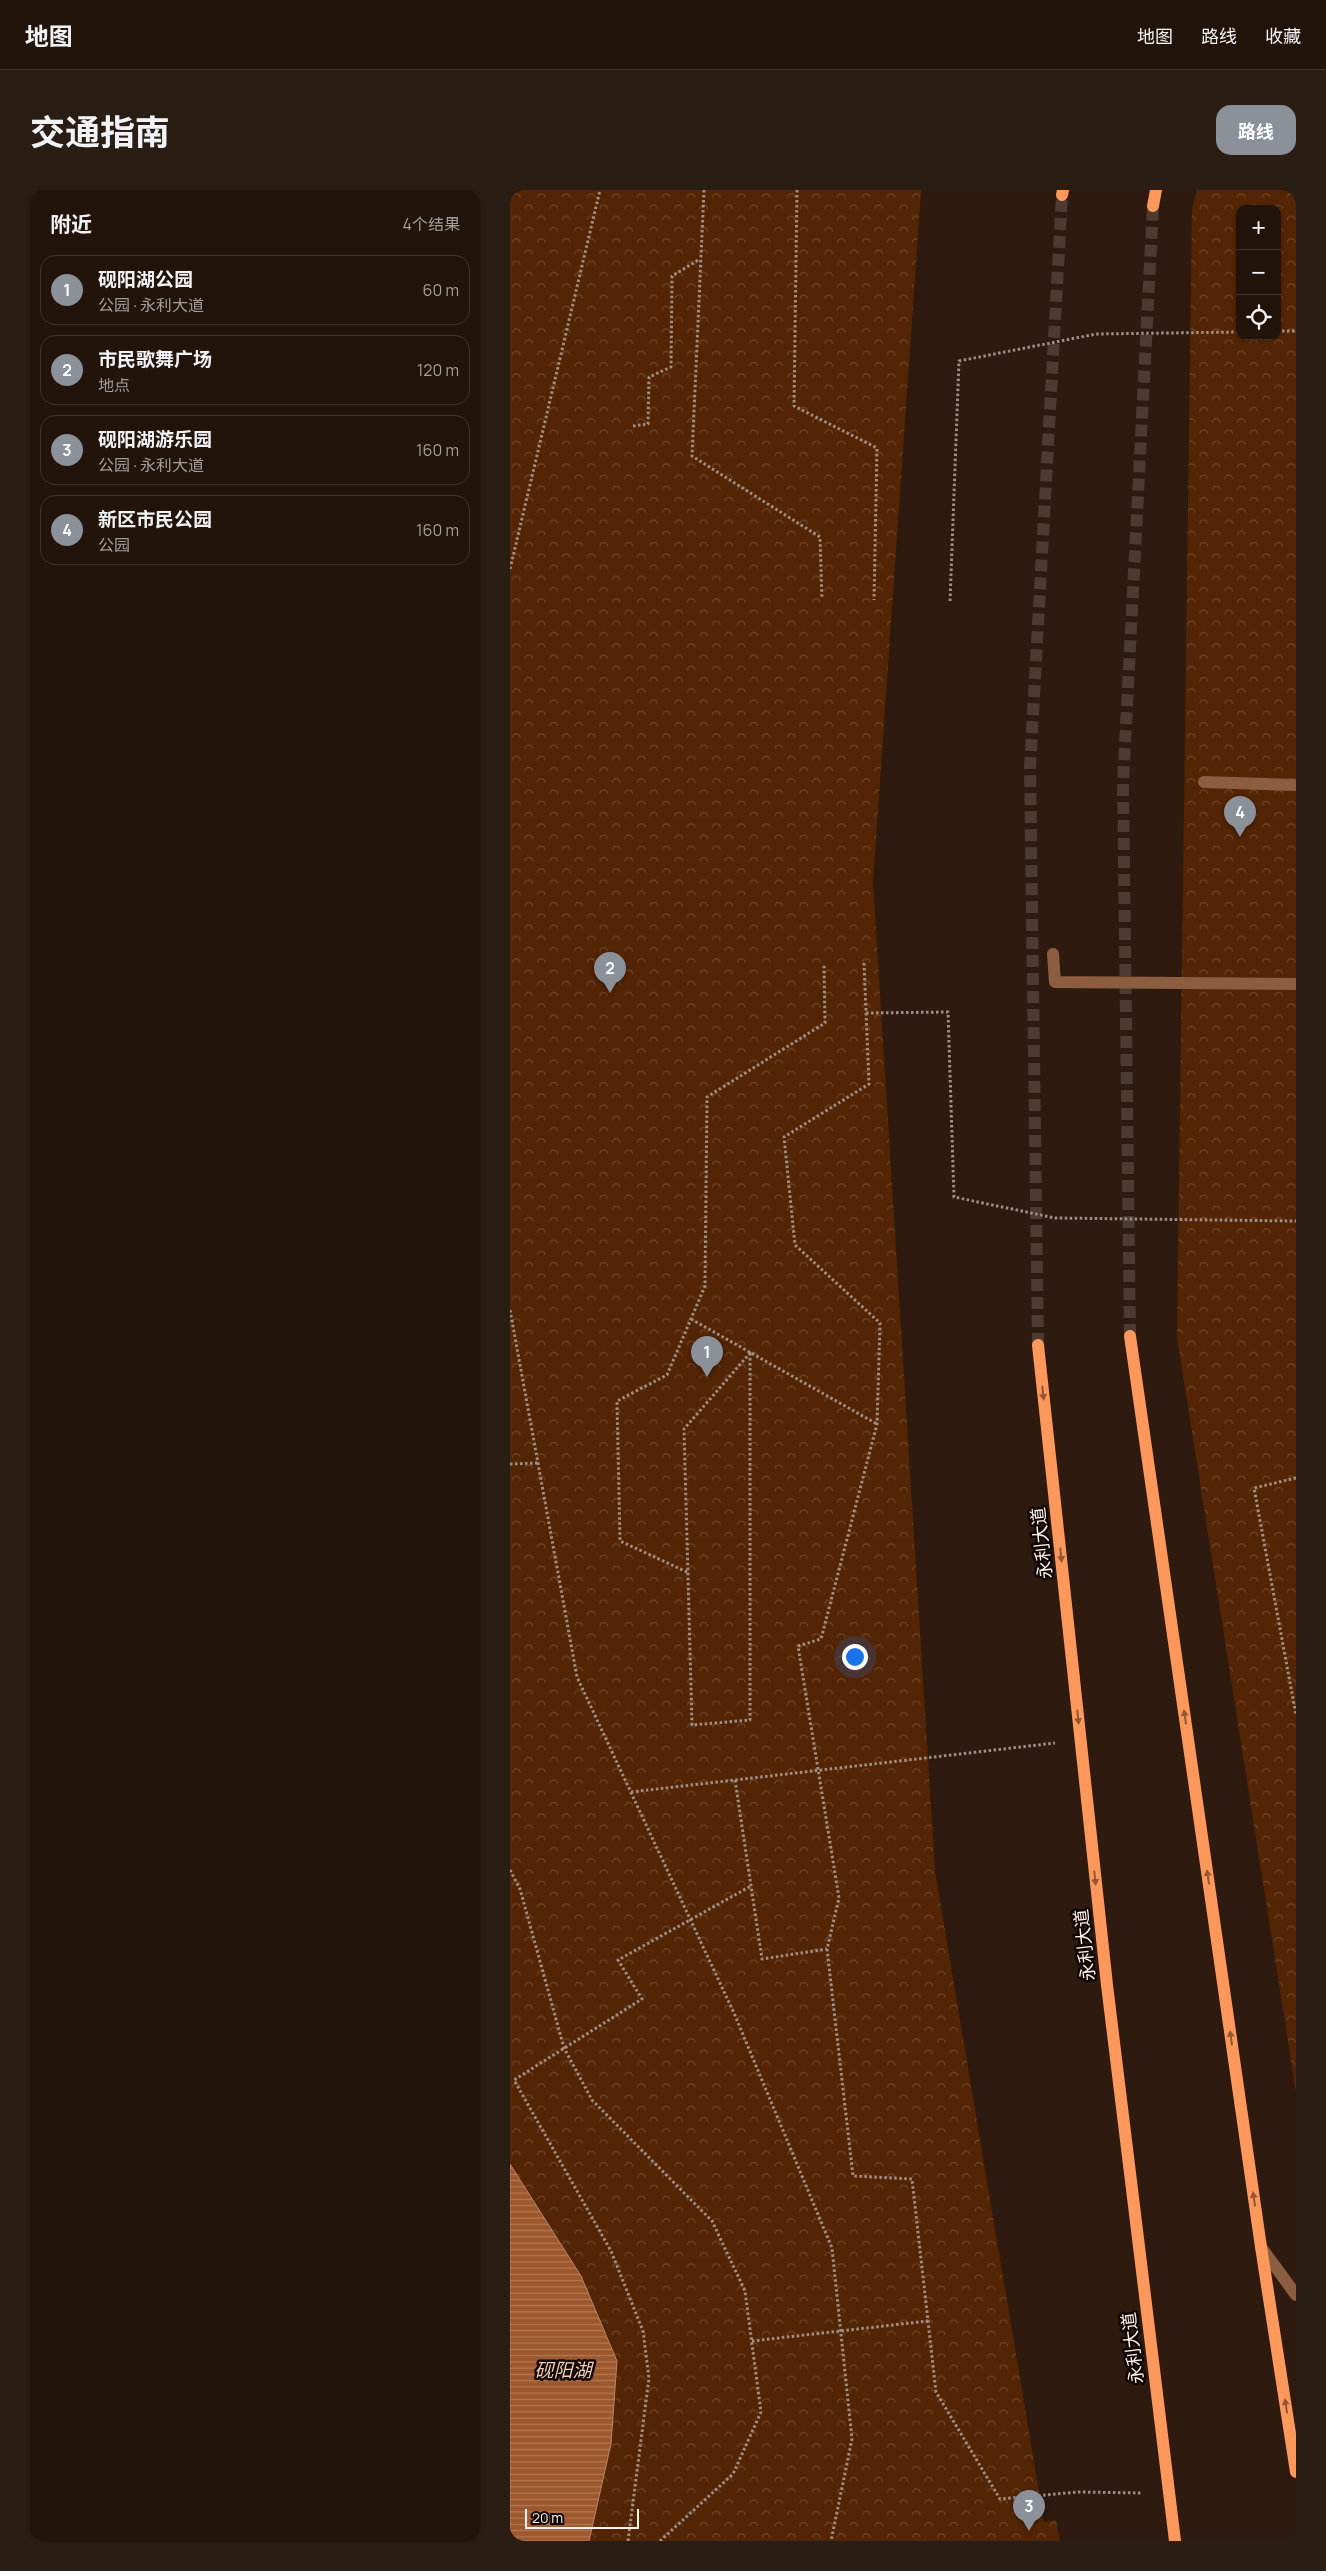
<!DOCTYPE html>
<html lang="zh">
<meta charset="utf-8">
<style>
:root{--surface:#22140b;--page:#2a1d14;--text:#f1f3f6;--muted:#a29e9d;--line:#3f332c;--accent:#8c9099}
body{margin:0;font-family:Manrope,"Noto Sans SC",sans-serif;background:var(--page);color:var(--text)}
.controls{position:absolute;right:15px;top:15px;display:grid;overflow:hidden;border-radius:10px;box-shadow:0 1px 4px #0004}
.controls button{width:45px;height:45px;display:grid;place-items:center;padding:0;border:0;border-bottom:1px solid var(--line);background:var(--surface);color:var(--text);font:25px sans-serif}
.scale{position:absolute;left:15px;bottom:12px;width:114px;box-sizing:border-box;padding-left:5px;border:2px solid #fef2ec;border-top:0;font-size:14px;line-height:18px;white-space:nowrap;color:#fef2ec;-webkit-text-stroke:4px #100704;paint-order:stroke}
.you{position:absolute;left:344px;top:1466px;width:18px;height:18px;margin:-12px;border:4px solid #fff;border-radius:50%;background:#1a73e8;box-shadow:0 0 0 8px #1a73e833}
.badge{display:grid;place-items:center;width:32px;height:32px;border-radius:50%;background:var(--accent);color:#fff;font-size:16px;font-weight:700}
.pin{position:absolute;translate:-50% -41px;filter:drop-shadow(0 1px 2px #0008)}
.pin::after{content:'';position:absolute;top:26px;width:18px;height:15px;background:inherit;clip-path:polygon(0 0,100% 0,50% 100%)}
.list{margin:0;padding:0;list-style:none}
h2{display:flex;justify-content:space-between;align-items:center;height:65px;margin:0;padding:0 20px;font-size:21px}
h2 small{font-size:16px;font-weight:400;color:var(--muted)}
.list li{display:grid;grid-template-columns:32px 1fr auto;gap:15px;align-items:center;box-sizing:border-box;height:70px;margin:0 10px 10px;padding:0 10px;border:1px solid var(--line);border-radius:15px}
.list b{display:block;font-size:19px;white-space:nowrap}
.list p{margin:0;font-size:16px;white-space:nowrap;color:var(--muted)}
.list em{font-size:16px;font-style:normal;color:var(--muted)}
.icon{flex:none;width:28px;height:28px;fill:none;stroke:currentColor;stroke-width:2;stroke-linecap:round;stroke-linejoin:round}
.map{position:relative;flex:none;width:786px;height:2351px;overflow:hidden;border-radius:15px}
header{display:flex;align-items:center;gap:30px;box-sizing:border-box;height:70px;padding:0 25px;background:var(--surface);border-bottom:1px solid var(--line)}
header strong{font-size:24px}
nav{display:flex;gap:28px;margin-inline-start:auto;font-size:18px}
.intro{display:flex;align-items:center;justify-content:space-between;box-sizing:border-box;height:120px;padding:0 30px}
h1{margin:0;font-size:35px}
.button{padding:12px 22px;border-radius:15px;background:var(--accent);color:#fff;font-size:18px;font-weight:700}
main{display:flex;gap:30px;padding:0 30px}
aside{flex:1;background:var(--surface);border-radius:15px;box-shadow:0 1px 4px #0004}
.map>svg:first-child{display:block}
.park{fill:url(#park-crowns);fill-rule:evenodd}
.water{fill:url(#water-rules);stroke:#bb8667}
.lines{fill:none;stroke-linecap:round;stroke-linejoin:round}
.primary-tunnel{stroke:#4d3a30;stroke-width:12;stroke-dasharray:12 6;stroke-linecap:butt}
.path{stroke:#9f8f87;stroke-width:3;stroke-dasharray:2.5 2.5;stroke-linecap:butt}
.pedestrian{stroke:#8d5d42;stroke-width:12}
.tertiary{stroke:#8d5d42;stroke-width:12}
.primary{stroke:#fd985d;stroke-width:12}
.oneway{fill:#925735}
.labels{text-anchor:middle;stroke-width:5;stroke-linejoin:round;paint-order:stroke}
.street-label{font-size:18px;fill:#fef2ec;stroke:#100704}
.water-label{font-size:19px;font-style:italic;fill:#f5ccb6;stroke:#100704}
</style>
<header>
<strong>地图</strong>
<nav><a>地图</a><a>路线</a><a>收藏</a></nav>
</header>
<div class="intro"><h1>交通指南</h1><a class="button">路线</a></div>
<main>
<aside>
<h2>附近<small>4个结果</small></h2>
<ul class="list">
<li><span class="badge">1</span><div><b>砚阳湖公园</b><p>公园 · 永利大道</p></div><em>60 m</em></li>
<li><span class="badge">2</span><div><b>市民歌舞广场</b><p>地点</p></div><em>120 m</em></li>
<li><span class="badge">3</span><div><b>砚阳湖游乐园</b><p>公园 · 永利大道</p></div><em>160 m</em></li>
<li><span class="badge">4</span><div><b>新区市民公园</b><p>公园</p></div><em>160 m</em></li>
</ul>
</aside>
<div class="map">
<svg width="786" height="2351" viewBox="0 0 786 2351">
<defs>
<pattern id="park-crowns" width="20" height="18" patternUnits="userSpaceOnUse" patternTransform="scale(1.25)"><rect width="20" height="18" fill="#542505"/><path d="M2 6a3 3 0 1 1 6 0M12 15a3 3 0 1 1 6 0" fill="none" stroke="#6e452a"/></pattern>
<pattern id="water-rules" width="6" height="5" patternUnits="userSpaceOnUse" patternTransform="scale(1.25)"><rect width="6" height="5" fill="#9e582e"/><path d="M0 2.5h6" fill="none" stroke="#b17957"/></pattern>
</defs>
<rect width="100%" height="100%" fill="#2e1a0f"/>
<path class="park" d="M0,0H411L363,692L425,1681L534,2332L546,2330L550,2351H0Z
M687,0H786V1902L667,1147L682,19ZM730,19H767V146H730Z"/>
<path class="water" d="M0,1974L71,2086L107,2171L101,2254L79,2351H0Z"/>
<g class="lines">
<path class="primary-tunnel" d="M620,1146L613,593L643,16
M528,1155L520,578L552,5"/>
<path class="path" d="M194,0L182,266L310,347L312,409
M287,0L284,216L367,258L364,410
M767,141H786
M123,236L138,234L139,187L161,177L162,86L190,69
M0,379L90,0
M440,411L449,171L586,144L730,142
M354,773L359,894L274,947L285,1055L370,1133L367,1234L311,1449L288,1456L329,1708L317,1759L343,1986L402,1989L426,2202L490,2309L568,2302L633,2303
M356,823L438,822L444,1007L545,1028L786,1031
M0,1120L67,1487L224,1823L322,2058L342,2249L321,2351
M181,1129L367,1234
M240,1163V1530L182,1535L174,1239Z
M0,1274L28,1273
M786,1288L744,1298L786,1525
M177,1382L110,1351L107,1211L157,1185L195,1096L197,907L315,833L314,774
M225,1590L252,1769L317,1759
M121,1602L545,1553
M0,1680L10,1699L54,1858L82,1910L202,2031L235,2101L251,2222L223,2284L150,2351
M242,2151L418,2131
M118,2351L139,2188L133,2141L101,2061L4,1890L132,1809L108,1770L241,1696"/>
<path class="pedestrian" d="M694,592L786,595
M543,764L545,792L786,794"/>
<path class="tertiary" d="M751,2057L786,2105"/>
<path class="primary" d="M552,5L553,0
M643,16L646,0
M620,1146L751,2057L786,2282
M528,1155L597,1795L665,2351"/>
</g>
<defs><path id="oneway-solid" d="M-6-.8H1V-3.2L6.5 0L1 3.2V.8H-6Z" transform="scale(1.25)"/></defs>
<g class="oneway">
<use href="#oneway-solid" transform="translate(533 1203) rotate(84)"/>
<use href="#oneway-solid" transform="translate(551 1365) rotate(84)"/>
<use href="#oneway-solid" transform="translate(568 1527) rotate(84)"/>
<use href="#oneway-solid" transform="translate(675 1527) rotate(-98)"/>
<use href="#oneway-solid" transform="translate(698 1687) rotate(-98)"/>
<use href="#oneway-solid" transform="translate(585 1688) rotate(84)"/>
<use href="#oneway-solid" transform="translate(721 1848) rotate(-98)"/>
<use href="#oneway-solid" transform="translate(744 2009) rotate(-98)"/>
<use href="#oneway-solid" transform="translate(776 2216) rotate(-99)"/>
</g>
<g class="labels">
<g class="street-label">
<text transform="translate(532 1353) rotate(-96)" y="6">永利大道</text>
<text transform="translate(575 1755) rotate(-96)" y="6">永利大道</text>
<text transform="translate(623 2158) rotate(-97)" y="6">永利大道</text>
</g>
<g class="water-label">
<text x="53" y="2187">砚阳湖</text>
</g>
</g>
</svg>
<div class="controls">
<button>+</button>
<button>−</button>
<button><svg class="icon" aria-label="locate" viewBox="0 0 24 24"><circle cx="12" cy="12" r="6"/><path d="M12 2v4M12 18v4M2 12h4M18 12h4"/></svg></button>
</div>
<div class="scale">20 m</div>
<div class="you"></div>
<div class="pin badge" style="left:197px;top:1187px">1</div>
<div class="pin badge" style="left:100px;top:803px">2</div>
<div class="pin badge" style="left:519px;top:2341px">3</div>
<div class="pin badge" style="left:730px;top:647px">4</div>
</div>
</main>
